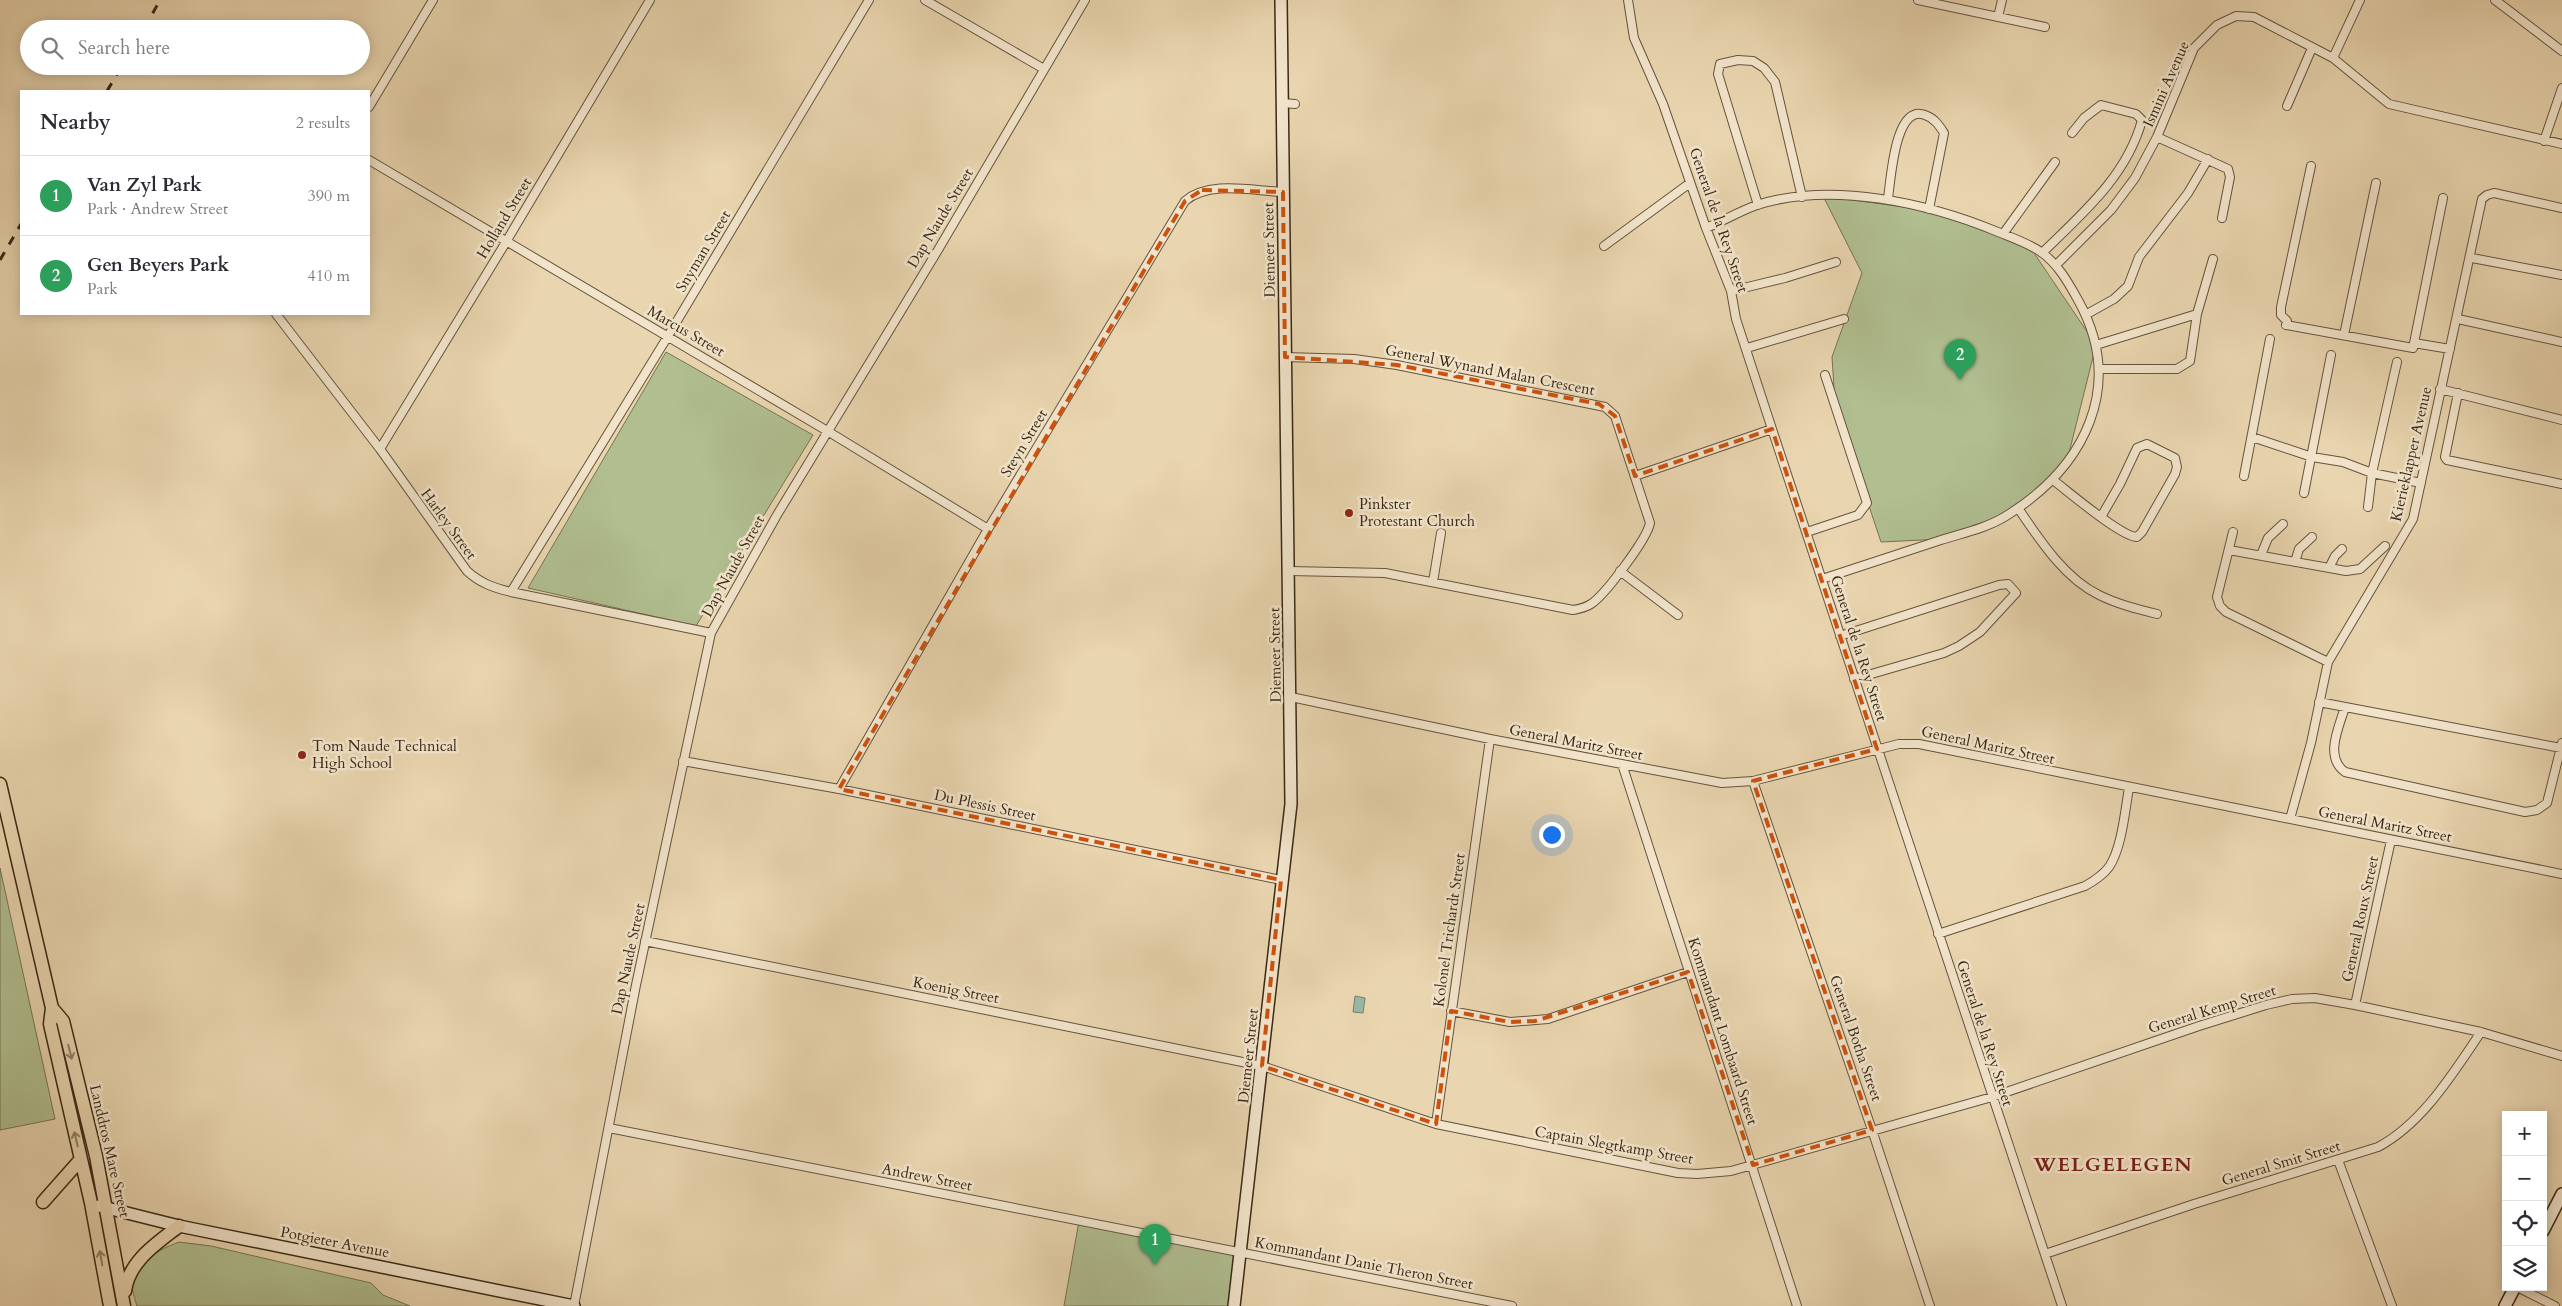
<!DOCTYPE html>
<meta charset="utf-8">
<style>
:root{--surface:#fff;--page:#f2f2f3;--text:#2b2b33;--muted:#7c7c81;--line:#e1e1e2;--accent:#db2777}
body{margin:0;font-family:Cardo,serif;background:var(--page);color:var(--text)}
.controls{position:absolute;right:15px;bottom:15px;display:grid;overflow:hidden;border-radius:0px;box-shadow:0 2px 12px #0003}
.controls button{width:45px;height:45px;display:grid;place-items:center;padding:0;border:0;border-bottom:1px solid var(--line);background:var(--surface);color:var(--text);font:25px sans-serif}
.you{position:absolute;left:1551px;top:834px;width:18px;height:18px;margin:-12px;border:4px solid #fff;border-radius:50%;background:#1a73e8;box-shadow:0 0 0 8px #1a73e833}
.badge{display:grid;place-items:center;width:32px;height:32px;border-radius:50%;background:var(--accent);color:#fff;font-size:16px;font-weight:700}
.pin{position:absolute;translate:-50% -41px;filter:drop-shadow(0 1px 2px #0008)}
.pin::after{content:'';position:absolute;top:26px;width:18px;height:15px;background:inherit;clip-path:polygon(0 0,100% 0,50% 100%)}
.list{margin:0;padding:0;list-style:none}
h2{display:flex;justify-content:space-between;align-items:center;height:65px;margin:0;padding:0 20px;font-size:21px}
h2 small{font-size:16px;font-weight:400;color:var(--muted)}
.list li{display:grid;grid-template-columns:32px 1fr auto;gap:15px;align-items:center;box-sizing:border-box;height:80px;padding:0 20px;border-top:1px solid var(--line)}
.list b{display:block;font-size:19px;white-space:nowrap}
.list p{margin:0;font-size:16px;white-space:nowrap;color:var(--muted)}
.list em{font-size:16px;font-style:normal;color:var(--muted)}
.icon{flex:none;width:28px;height:28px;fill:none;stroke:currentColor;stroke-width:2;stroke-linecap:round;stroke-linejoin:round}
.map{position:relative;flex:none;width:2562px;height:1306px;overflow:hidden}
.search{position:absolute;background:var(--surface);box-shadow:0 2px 12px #0003;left:20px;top:20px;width:350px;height:55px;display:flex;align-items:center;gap:12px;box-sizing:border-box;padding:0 18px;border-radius:28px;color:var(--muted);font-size:19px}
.panel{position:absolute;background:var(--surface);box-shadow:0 2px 12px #0003;left:20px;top:90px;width:350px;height:225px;border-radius:0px}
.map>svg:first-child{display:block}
.green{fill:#b0be90;stroke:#747452}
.water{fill:#99b9a5;stroke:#737f6b}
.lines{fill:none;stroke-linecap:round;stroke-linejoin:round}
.street-casing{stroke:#65543c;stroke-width:10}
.secondary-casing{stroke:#392915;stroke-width:14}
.primary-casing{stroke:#392915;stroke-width:15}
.street{stroke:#f1e4cb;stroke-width:8}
.secondary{stroke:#f1e4cb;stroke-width:11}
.primary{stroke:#e9d5af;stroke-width:12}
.rail{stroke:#392915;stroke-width:3;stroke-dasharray:9 9;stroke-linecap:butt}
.oneway{stroke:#917f62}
.marked{fill:none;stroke:#ce520d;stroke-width:4;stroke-dasharray:10 6;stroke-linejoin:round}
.poi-dot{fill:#8f2418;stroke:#f1e4cb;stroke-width:2}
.labels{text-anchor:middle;stroke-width:5;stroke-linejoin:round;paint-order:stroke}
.street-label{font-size:15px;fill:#392915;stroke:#f1e4cb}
.poi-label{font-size:15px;fill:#392915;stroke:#f1e4cb;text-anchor:start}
.district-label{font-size:20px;font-weight:bold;letter-spacing:1px;fill:#7a1f14;stroke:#f1e4cb}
</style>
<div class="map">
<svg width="2562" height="1306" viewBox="0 0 2562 1306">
<rect width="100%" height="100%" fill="#e9d5af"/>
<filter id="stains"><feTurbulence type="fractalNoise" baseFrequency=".004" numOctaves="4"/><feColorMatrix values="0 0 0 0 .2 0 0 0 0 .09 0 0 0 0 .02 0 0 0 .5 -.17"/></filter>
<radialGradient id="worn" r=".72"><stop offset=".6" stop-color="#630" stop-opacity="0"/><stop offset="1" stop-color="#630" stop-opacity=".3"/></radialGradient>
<path class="green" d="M1823,196L1948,213L2028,244L2096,345L2066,465L2005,517L1943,539L1881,542L1835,404L1832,357L1862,273Z
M666,352L813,435L696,626L528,588Z
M0,868L55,1119L0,1130Z
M1079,1221L1241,1253L1234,1306H1064Z
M179,1242L211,1246L371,1283L383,1295L410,1306H137C135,1299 131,1289 132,1283C137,1261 160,1249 179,1242Z"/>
<path class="water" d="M1355,996L1365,998L1363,1013L1353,1012Z"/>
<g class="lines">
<defs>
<path id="street" d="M925,0L1044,69
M1628,0L1634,38L1663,104L1706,228L1731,291L1736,319L1772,429L2062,1306
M1918,0L2045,27
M2495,0L2562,51
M1998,17L2002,0
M2333,58L2360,0
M1282,103L1295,104
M2287,106L2312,48
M369,107L433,0
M2157,137L2228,169L2230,177L2222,218
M2544,141L2562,88
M369,160L829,432L988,529
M2311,166L2281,307V315L2287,321L2286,325L2413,348L2414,343L2450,349
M1888,198C1891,179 1895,103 1925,115C1934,118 1939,125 1944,133L1929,209
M1758,205L1718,74L1720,64L1738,60L1753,61L1764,68L1775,82L1802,197
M1706,228C1723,221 1740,211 1757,205C1832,181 1928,203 1998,232C2013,238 2028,243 2041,252C2058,264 2068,282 2078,300C2126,386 2085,467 2006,516C1987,528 1963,533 1941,540C1901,553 1861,566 1822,579
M2003,234L2055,162
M1604,246L1690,183
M2042,253C2082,214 2127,176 2142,120L2136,114L2101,105L2084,118L2072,133
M2472,258L2562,275
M2056,265L2111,210L2135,178L2157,137L2194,48L2217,25L2236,16L2254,17L2333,58L2389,104L2562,144
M1731,291L1785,278L1836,262
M276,314L380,449L467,571C480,583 494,588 511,592L711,633
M2087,314L2114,299L2128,286L2139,257L2188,193L2208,159
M2458,319L2562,342
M2344,335L2376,183
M2414,343L2443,198
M2096,345L2197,314
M1747,348L1844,319
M1285,357L1354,359L1397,365L1605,407L1615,416L1650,523C1647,539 1605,595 1591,604C1585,608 1579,609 1573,610L1385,573L1289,571
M2100,369H2177L2190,361L2197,314L2213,259
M2440,389L2562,420
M2458,393L2445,457L2447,460L2562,484
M2252,437L2312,457L2343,462L2372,473L2421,483
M380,449L506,242L650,0
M1635,476L1772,429
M2244,476L2270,339
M2053,480C2069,492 2121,537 2137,537L2142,532L2175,474L2177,467L2175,458L2147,444L2137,448L2120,484L2101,517
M2304,493L2331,355
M2368,507L2372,473L2397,362
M2018,508C2039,539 2064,578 2099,595C2117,604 2137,609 2157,614
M1807,532L1858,515L1867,503L1825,375
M2233,532L2217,597L2220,606L2226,612L2328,662
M2229,550L2346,571L2360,569L2385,546
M2261,555L2268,538L2283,524
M2295,562L2299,549L2312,537
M2329,568L2335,556L2342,549
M1620,571L1678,615
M1433,582L1441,533
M511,592L668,336L869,0
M1840,636L1999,585L2008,584L2016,593L1980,632L1959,646L1944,653L1854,679
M1291,697L1490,739L1722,783L1753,781L1899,744H1919L2562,874
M2319,702L2561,748
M2345,707C2339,727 2324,757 2345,772L2525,812L2537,810L2547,803L2562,743
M683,761L839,789L1281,880
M1622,764L1797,1306
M1753,781L1872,1130L1930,1306
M839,789L988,529L1185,201C1210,180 1252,191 1283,192
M2290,819L2311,743L2328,662L2413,519L2482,199L2487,195L2494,193L2562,208
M1938,934L2085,886C2094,881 2103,875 2109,867C2122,848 2125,810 2129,788
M645,941L1262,1066L1436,1124L1678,1173L1697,1174L1731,1171L1992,1097L2199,1026L2266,1005L2292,999L2315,998L2355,1005L2481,1032L2562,1056
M2355,1005L2391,840
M1451,1011L1510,1022L1548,1019L1688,972
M1436,1124L1490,739
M609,1128L1512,1306
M2338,1160L2392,1306
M2045,1254L2194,1204L2378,1147C2423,1123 2453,1073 2481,1032
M2517,1287L2555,1306
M574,1306L636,985L711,633L777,515L938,250L1085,0"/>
<path id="secondary" d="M99,1206L179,1226L574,1306
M2543,1231L2562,1194
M1234,1306L1291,804L1281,0
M2505,1306L2515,1287"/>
<path id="primary" d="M0,784L52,1008L50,1024L91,1203L110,1306
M52,1008L63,1021L96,1156L124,1306
M43,1202L81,1159
M125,1291C129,1261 156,1244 179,1226"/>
</defs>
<use href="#street" class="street-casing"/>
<use href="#secondary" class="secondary-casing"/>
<use href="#primary" class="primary-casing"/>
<use href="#street" class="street"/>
<use href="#secondary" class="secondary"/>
<use href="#primary" class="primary"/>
<path class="rail" d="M144,29L160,0
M107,91L122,66
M0,260L21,224"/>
</g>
<defs><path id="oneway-shaft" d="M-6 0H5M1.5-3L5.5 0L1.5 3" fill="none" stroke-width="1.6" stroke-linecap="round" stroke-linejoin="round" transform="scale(1.25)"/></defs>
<g class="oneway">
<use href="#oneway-shaft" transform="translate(70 1052) rotate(76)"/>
<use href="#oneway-shaft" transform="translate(76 1139) rotate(-103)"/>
<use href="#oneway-shaft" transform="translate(101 1258) rotate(-100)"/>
</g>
<path class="marked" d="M1202,190L1283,192L1285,357L1397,365L1599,404L1615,416L1635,476L1772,429L1877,749L1753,781L1872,1130L1753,1165L1688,972L1535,1021L1510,1022L1451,1011L1436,1124L1262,1066L1281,880L839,789L1185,201Z"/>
<g class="poi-dot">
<circle cx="1349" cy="513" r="5"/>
<circle cx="302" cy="755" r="5"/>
</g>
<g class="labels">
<g class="street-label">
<text transform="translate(2166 84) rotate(-66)" y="5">Ismini Avenue</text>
<text transform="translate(504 218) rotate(-59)" y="5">Holland Street</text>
<text transform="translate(940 218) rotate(-59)" y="5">Dap Naude Street</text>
<text transform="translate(1719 220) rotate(71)" y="5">General de la Rey Street</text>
<text transform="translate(1269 250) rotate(-91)" y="5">Diemeer Street</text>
<text transform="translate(703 251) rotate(-59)" y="5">Snyman Street</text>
<text transform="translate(686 331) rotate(30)" y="5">Marcus Street</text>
<text transform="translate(1490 370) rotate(11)" y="5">General Wynand Malan Crescent</text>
<text transform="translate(1024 443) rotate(-59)" y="5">Steyn Street</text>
<text transform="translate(2411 454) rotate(-77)" y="5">Kierieklapper Avenue</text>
<text transform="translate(449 524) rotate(54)" y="5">Harley Street</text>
<text transform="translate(733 566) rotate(-61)" y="5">Dap Naude Street</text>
<text transform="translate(1859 648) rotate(72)" y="5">General de la Rey Street</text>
<text transform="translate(1275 655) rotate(-91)" y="5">Diemeer Street</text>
<text transform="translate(1576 742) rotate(11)" y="5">General Maritz Street</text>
<text transform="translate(1988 745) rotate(12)" y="5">General Maritz Street</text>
<text transform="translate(985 805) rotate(12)" y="5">Du Plessis Street</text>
<text transform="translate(2385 824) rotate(11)" y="5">General Maritz Street</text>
<text transform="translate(2360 919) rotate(-78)" y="5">General Roux Street</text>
<text transform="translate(1449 930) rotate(-82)" y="5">Kolonel Trichardt Street</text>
<text transform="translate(628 959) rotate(-78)" y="5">Dap Naude Street</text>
<text transform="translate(956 990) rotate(11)" y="5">Koenig Street</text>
<text transform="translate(2212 1009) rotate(-17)" y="5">General Kemp Street</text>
<text transform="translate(1723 1031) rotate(72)" y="5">Kommandant Lombaard Street</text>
<text transform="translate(1985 1033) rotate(72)" y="5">General de la Rey Street</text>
<text transform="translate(1856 1038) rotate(71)" y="5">General Botha Street</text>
<text transform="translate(1248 1056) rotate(-84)" y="5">Diemeer Street</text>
<text transform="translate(1614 1145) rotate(10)" y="5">Captain Slegtkamp Street</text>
<text transform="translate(110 1151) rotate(77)" y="5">Landdros Mare Street</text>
<text transform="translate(2281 1163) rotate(-17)" y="5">General Smit Street</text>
<text transform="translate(927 1177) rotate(11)" y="5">Andrew Street</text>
<text transform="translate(335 1242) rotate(11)" y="5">Potgieter Avenue</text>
<text transform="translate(1364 1263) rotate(11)" y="5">Kommandant Danie Theron Street</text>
</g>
<g class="poi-label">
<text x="1359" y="509">Pinkster<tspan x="1359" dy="17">Protestant Church</tspan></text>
<text x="312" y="751">Tom Naude Technical<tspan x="312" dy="17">High School</tspan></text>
</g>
<g class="district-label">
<text x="2113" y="1171">WELGELEGEN</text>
</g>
</g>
<rect width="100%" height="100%" filter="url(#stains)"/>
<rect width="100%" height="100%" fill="url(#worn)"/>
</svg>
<div class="controls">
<button>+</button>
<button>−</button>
<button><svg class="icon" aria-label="locate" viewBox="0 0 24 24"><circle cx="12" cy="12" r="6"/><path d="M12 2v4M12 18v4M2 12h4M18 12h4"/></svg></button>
<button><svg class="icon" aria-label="layers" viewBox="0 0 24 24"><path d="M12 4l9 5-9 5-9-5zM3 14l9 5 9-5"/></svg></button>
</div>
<div class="you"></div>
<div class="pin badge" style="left:1155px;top:1265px;background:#2e9e5b">1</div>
<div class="pin badge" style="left:1960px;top:380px;background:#2e9e5b">2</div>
<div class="search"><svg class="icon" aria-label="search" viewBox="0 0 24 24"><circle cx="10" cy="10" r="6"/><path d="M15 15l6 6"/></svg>Search here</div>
<section class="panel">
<h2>Nearby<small>2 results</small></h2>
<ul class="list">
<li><span class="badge" style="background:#2e9e5b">1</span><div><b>Van Zyl Park</b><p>Park · Andrew Street</p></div><em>390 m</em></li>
<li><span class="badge" style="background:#2e9e5b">2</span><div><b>Gen Beyers Park</b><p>Park</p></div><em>410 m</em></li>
</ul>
</section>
</div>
